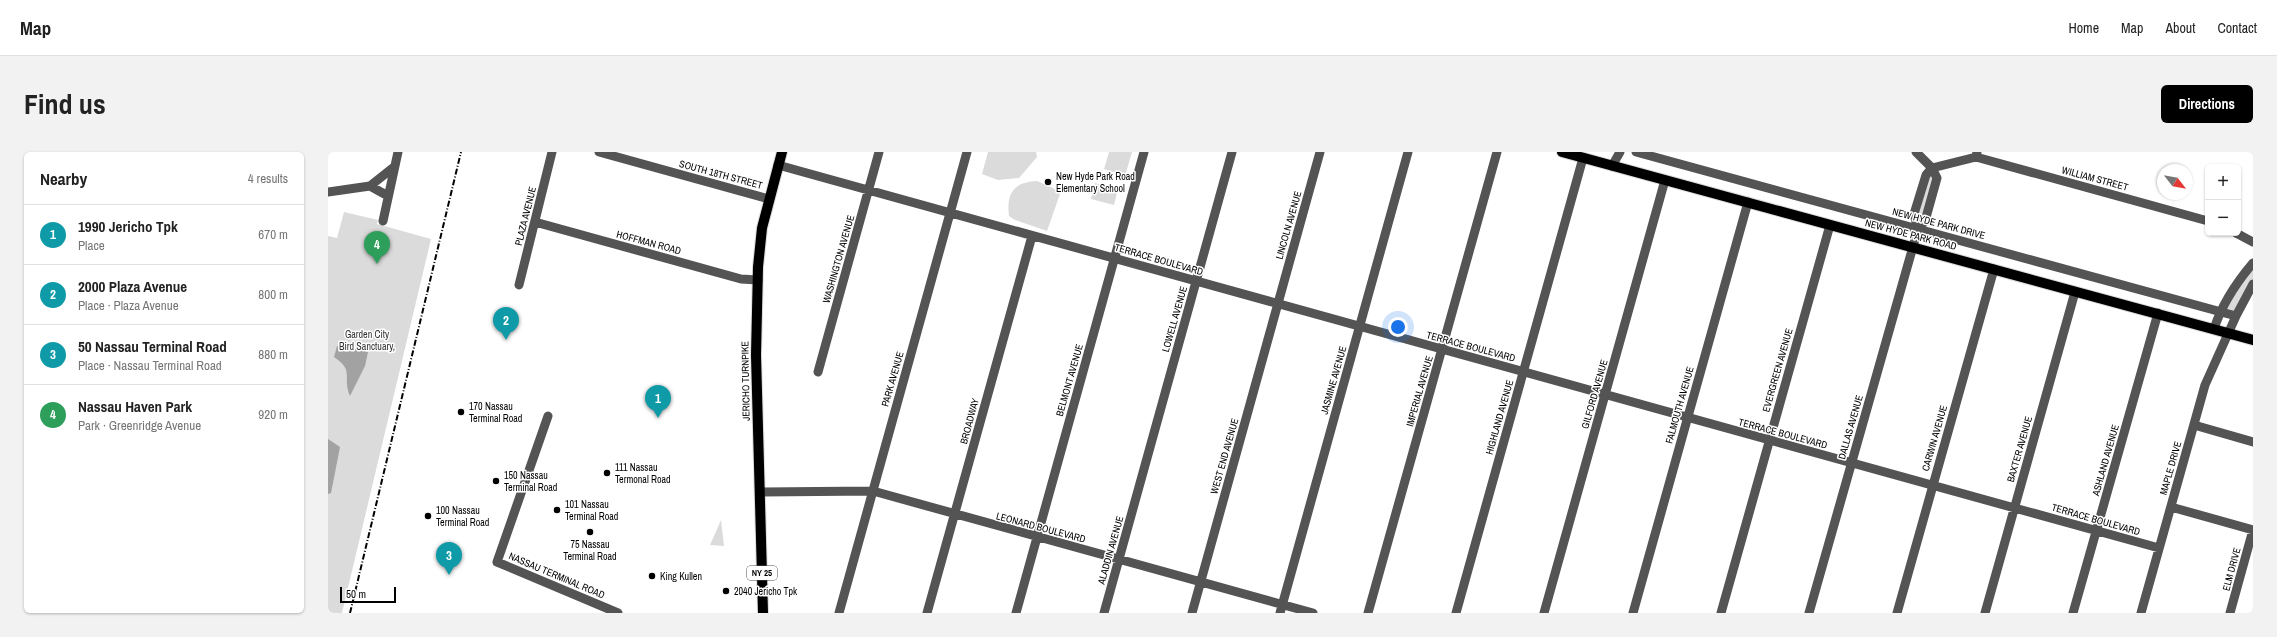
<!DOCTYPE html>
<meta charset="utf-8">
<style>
:root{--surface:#fff;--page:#f2f2f2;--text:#222;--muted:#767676;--line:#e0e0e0;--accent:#000}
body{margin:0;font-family:"Archivo Narrow",sans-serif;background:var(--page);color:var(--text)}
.controls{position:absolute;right:12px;top:12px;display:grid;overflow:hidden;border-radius:6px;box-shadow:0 1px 3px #0004}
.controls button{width:36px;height:36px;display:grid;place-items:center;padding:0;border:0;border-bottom:1px solid var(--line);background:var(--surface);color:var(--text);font:20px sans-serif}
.compass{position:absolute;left:1829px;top:12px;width:36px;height:36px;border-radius:50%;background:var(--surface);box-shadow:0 1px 3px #0004;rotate:121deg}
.scale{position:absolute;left:12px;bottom:10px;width:56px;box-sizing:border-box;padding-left:4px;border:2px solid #000;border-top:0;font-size:11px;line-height:14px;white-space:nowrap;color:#000;-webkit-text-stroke:3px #fff;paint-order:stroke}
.you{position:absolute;left:1070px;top:175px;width:14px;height:14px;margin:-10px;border:3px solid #fff;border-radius:50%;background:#1a73e8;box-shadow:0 0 0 6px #1a73e833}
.badge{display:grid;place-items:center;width:26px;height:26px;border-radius:50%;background:var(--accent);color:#fff;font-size:13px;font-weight:700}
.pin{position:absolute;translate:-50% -33px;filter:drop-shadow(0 1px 2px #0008)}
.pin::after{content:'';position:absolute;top:21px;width:14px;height:12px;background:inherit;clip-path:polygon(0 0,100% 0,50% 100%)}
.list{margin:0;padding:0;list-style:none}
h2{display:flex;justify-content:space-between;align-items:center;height:52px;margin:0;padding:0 16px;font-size:17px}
h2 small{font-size:13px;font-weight:400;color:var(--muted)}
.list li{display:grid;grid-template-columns:26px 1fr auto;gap:12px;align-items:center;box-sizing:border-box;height:60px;padding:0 16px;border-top:1px solid var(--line)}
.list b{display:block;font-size:15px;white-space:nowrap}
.list p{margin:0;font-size:13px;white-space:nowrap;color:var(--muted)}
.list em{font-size:13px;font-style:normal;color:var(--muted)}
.map{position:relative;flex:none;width:1925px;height:461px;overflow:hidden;border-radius:6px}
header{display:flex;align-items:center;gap:24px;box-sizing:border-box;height:56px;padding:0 20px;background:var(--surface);border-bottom:1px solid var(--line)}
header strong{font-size:19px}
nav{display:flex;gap:22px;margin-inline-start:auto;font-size:14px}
.intro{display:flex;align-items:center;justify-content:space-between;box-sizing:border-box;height:96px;padding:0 24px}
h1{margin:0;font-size:28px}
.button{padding:10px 18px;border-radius:6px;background:var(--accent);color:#fff;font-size:14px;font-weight:700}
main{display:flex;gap:24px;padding:0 24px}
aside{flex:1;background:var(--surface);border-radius:6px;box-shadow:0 1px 3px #0004}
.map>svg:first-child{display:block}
.green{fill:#dbdbdb}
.water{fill:#a2a2a2}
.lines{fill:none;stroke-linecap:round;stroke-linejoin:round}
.major-casing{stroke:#dbdbdb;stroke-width:12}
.minor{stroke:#545454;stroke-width:9}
.major{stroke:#000;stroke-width:10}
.rail{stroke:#000;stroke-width:2;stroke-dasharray:6 2 1 2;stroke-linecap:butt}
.poi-dot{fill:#000;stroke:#fff;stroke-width:1.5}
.labels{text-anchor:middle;stroke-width:3;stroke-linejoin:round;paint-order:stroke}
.shield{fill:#fff;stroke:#4c4c4c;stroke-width:1}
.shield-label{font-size:9px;font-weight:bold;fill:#000}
.street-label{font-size:10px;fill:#000;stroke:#fff}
.poi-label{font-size:10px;fill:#000;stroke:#fff;text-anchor:start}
.park-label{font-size:10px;fill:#323232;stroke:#fff}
</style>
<header>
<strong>Map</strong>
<nav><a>Home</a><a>Map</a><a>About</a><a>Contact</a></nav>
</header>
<div class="intro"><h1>Find us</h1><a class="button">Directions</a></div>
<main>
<aside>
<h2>Nearby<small>4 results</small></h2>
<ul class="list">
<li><span class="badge" style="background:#0f9aa8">1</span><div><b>1990 Jericho Tpk</b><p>Place</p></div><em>670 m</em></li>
<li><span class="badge" style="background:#0f9aa8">2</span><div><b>2000 Plaza Avenue</b><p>Place · Plaza Avenue</p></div><em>800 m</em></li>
<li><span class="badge" style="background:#0f9aa8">3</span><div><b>50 Nassau Terminal Road</b><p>Place · Nassau Terminal Road</p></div><em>880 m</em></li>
<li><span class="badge" style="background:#2e9e5b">4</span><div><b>Nassau Haven Park</b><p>Park · Greenridge Avenue</p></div><em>920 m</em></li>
</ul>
</aside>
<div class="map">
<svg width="1925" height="461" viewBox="0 0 1925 461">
<rect width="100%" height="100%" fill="#fff"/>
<path class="green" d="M660,0H708L709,5L691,26L670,28L654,22Z
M781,0H804L797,24L776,17Z
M1604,18L1607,26L1596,68L1590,75L1587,62Z
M709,29L725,36L732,42L719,79L687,68L681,64C678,41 686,30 709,29Z
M767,31L790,37L786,53L763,47Z
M16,60L50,68L49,72L103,87L14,461H0V84L9,86Z
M1925,113V128L1908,162L1893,158Z
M393,368L396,394L382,393Z"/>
<path class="water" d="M9,194C21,198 28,194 40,200L37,214L22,244C14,224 27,219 6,205Z
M0,287L12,295L3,341L0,342Z"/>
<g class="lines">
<defs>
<path id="major" d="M1234,0L1925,188
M435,461L428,203L430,115L434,76L454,0"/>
</defs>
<use href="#major" class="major-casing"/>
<path class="minor" d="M271,0L441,47
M1308,0L1908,164
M1588,0L1604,16L1609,26L1597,69L1590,77L1586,62L1598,23L1604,16L1648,5L1649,0
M1648,5L1880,69
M450,13L1831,396
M1284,14L1292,0
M42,34L60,44
M0,40L42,34L66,15
M55,69L70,0
M207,70L413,127L430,128
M1908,81L1925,90
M191,133L224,0
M1886,177C1894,152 1908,131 1925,111
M490,220L551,0
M220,264L169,410L290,461
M1866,273L1925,290
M432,340L545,339L985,461
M1843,355L1925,378
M511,461L639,0
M599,461L704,84
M688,461L816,0
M776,461L904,0
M864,461L992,0
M952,461L1080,0
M1040,461L1169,0
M1128,461L1255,6
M1216,461L1337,28
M1305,461L1420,50
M1393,461L1502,73
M1481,461L1590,77
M1569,461L1666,117
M1657,461L1747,140
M1745,461L1830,161
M1813,461L1877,233L1908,164L1925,132
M1902,461L1925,378"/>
<use href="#major" class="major"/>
<path class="rail" d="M22,461L133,0"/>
</g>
<g class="poi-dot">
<circle cx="720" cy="30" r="4"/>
<circle cx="133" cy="260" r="4"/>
<circle cx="279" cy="321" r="4"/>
<circle cx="168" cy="329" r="4"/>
<circle cx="229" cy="358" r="4"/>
<circle cx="100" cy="364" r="4"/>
<circle cx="262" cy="380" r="4"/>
<circle cx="324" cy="424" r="4"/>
<circle cx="398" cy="439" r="4"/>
</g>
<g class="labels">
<rect class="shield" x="419" y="414" width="30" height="14" rx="3"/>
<g class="shield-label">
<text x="434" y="424">NY 25</text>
</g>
<g class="street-label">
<text transform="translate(393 22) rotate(15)" y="4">SOUTH 18TH STREET</text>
<text transform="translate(1767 26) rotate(15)" y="4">WILLIAM STREET</text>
<text transform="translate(197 64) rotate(-76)" y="4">PLAZA AVENUE</text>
<text transform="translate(1611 71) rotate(15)" y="4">NEW HYDE PARK DRIVE</text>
<text transform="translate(960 73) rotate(-74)" y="4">LINCOLN AVENUE</text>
<text transform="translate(1583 82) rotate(15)" y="4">NEW HYDE PARK ROAD</text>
<text transform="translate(321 90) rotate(15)" y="4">HOFFMAN ROAD</text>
<text transform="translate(510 107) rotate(-74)" y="4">WASHINGTON AVENUE</text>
<text transform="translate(831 107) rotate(16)" y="4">TERRACE BOULEVARD</text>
<text transform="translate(846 167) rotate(-74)" y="4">LOWELL AVENUE</text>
<text transform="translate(1143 194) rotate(15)" y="4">TERRACE BOULEVARD</text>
<text transform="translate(1449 218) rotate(-74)" y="4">EVERGREEN AVENUE</text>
<text transform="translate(564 227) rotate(-74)" y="4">PARK AVENUE</text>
<text transform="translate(741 228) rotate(-74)" y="4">BELMONT AVENUE</text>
<text transform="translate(1005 228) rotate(-74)" y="4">JASMINE AVENUE</text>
<text transform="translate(417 229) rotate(-91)" y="4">JERICHO TURNPIKE</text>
<text transform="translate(1091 239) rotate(-74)" y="4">IMPERIAL AVENUE</text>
<text transform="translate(1266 242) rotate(-74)" y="4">GILFORD AVENUE</text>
<text transform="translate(1351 253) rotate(-74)" y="4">FALMOUTH AVENUE</text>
<text transform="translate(1171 265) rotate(-74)" y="4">HIGHLAND AVENUE</text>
<text transform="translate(641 269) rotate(-75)" y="4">BROADWAY</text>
<text transform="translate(1522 275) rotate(-74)" y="4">DALLAS AVENUE</text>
<text transform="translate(1455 281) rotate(15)" y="4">TERRACE BOULEVARD</text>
<text transform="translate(1606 286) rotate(-74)" y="4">CARWIN AVENUE</text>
<text transform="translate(1691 297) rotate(-74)" y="4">BAXTER AVENUE</text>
<text transform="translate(896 304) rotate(-74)" y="4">WEST END AVENUE</text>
<text transform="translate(1777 308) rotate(-74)" y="4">ASHLAND AVENUE</text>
<text transform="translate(1842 316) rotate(-74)" y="4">MAPLE DRIVE</text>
<text transform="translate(1768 367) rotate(16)" y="4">TERRACE BOULEVARD</text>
<text transform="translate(713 375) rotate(15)" y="4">LEONARD BOULEVARD</text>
<text transform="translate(782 398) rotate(-74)" y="4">ALADDIN AVENUE</text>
<text transform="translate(1903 417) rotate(-75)" y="4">ELM DRIVE</text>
<text transform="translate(229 423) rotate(23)" y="4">NASSAU TERMINAL ROAD</text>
</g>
<g class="poi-label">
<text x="728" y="28">New Hyde Park Road<tspan x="728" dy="12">Elementary School</tspan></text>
<text x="141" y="258">170 Nassau<tspan x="141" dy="12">Terminal Road</tspan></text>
<text x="287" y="319">111 Nassau<tspan x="287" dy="12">Termonal Road</tspan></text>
<text x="176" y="327">150 Nassau<tspan x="176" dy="12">Terminal Road</tspan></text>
<text x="237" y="356">101 Nassau<tspan x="237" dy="12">Terminal Road</tspan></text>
<text x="108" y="362">100 Nassau<tspan x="108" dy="12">Terminal Road</tspan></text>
<text x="262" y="396" text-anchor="middle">75 Nassau<tspan x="262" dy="12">Terminal Road</tspan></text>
<text x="332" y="428">King Kullen</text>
<text x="406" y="443">2040 Jericho Tpk</text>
</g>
<g class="park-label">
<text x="39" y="186">Garden City<tspan x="39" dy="12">Bird Sanctuary,</tspan></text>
</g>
</g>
</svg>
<div class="controls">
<button>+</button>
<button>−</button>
</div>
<svg class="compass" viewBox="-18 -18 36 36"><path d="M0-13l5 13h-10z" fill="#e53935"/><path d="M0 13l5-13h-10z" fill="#767676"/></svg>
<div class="scale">50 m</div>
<div class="you"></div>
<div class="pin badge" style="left:330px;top:266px;background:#0f9aa8">1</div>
<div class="pin badge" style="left:178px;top:188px;background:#0f9aa8">2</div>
<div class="pin badge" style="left:121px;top:423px;background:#0f9aa8">3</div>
<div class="pin badge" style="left:49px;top:112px;background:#2e9e5b">4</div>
</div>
</main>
